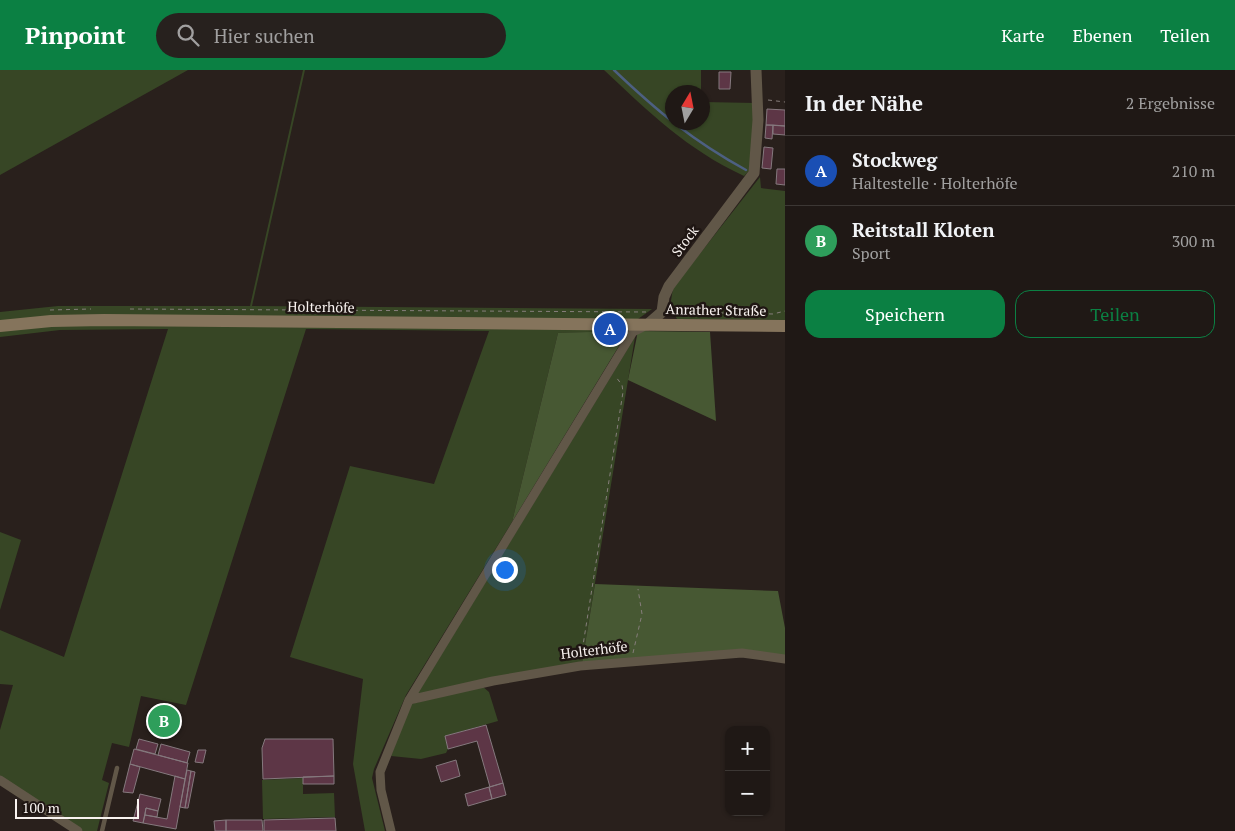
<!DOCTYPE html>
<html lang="de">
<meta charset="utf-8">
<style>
:root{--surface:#1f1815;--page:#27211e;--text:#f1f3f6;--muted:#a1a0a0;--line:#3c3734;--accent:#0b8043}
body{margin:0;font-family:"PT Serif",serif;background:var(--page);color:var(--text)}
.controls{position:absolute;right:15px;bottom:15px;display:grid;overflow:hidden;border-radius:10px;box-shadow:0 1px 4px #0004}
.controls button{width:45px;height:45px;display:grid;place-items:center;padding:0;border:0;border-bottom:1px solid var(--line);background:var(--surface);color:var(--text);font:25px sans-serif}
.compass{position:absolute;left:665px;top:15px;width:45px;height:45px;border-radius:50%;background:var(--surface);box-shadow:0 1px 4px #0004;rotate:10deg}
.scale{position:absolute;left:15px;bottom:12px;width:124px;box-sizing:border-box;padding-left:5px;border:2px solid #f9f3f0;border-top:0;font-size:14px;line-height:18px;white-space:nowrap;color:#f9f3f0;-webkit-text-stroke:4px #1f1613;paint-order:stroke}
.you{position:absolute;left:504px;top:499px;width:18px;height:18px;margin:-12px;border:4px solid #fff;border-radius:50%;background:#1a73e8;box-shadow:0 0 0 8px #1a73e833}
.badge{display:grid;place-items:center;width:32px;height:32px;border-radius:50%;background:var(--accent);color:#fff;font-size:16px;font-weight:700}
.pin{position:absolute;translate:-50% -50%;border:2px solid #fff;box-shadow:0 1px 5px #0006}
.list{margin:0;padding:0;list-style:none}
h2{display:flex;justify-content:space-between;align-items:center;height:65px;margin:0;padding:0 20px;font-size:21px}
h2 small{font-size:16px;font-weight:400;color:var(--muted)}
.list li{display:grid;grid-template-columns:32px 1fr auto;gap:15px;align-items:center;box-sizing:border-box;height:70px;padding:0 20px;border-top:1px solid var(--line)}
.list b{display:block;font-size:19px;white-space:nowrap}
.list p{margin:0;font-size:16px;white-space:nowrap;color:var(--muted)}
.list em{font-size:16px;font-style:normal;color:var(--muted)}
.actions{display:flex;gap:10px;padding:15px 20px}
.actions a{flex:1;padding:11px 0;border:1px solid var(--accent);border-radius:15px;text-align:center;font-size:18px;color:var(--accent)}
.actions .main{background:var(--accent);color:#fff}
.icon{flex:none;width:28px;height:28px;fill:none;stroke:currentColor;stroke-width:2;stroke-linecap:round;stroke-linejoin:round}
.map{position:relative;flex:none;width:785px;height:761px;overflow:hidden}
header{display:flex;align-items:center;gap:30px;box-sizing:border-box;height:70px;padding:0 25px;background:var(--accent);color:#fff}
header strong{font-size:24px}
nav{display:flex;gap:28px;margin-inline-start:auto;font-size:18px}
.search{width:350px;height:45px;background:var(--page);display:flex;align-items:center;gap:12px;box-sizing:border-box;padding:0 18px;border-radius:28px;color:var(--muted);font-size:19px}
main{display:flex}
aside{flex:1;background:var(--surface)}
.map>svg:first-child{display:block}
.green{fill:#374625}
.forest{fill:#475833}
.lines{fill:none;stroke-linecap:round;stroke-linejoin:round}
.stream{stroke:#4d6082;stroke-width:2.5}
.building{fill:#5d3646;stroke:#85797e}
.path{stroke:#867e7b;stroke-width:1;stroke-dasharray:4 4;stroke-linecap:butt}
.service{stroke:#615748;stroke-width:4.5}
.minor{stroke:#615748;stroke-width:9}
.tertiary{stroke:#615748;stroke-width:11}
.secondary{stroke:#85745c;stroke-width:12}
.labels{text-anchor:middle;stroke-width:5;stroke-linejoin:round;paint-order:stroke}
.street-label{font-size:14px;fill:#f9f3f0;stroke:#1f1613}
</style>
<header>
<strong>Pinpoint</strong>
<div class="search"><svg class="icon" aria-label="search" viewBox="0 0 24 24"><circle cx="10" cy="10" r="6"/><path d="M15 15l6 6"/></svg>Hier suchen</div>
<nav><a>Karte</a><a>Ebenen</a><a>Teilen</a></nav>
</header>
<main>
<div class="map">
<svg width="785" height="761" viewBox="0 0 785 761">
<rect width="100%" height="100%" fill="#29201c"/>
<path class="green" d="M0,0H188L0,105Z
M303,0H305L252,236L652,239L638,249L0,253V242L58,236H250Z
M604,0H701V22H672V52H702L703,32L755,33L751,99L744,106C686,79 650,43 604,0Z
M760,107L761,118L785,121V250L677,249L670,237L673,218Z
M47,254L627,259L628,261L621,262L558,263L512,452L406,625L374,699L372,708L385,761H365L353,694L363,609L290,587L350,396L434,414L489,261L306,259L186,635L141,626L129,677L112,673L102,710L109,713L97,761H83L0,707V660L13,615L0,614V560L64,587L168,259L60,260L0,267V259Z
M635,267L582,593L416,626Z
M0,462L21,470L0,540Z
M482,616L489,622L498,651L445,666L448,679L446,683L421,689L391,686L411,634Z
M303,708V724L334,723L335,747L263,749L262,710Z"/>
<path class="forest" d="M621,261H628L512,452L558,263Z
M638,261L710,262L716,351L628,310Z
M595,514L778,521L785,558V586L742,580L582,593Z"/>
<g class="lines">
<path class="stream" d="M614,0C657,41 693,71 746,100"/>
</g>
<path class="building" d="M719,2H731L730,19H719Z
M767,39L785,40V56L766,55Z
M766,55H773L772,69L765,68Z
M773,55L785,56V65L773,64Z
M764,77L773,78L771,99L762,98Z
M777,99H785V115L776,114Z
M486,655L503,713L490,717L477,671L448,679L445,666Z
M139,669L158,674L155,684L136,679Z
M265,669H333L334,706L263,709L262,678Z
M161,674L190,682L187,693L158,685Z
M134,679L188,693L185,709L130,694Z
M198,680H206L203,693L195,692Z
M456,690L460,706L441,712L436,696Z
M130,694L140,697L133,723L123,722Z
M187,700L191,701L185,738L180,737Z
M191,701L195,702L188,738H185Z
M175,706L185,709L176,759L143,753L145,745L167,749Z
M334,706V714H303V707Z
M503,713L506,725L492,729L489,717Z
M489,717L492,729L468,736L465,724Z
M140,724L161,729L158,741L146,738L143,753L133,751Z
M146,738L158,741L157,747L145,745Z
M335,748L336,761H264V750Z
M226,750H262L263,761H226Z
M226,750V761H215L214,751Z"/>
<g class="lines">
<path class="path" d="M768,30L785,32
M130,239L646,242
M50,240L91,239
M673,242L773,244L785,241
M633,583L642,544L638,519
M581,588L623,322L622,315L616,307"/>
<path class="service" d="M102,761L117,698"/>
<path class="minor" d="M409,630L493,611L580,596L742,583L785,589
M0,710L78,761
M391,761L381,720L380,702L409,630L633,262L645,256"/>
<path class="tertiary" d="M647,255L662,242L664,227L669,216L754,103L758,50L756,0"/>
<path class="secondary" d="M0,256L51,251L104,250L785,256"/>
</g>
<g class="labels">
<g class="street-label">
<text transform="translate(685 171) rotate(-53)" y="5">Stock</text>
<text transform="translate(321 237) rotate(1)" y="5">Holterhöfe</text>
<text transform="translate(716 240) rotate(1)" y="5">Anrather Straße</text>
<text transform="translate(594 580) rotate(-7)" y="5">Holterhöfe</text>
</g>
</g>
</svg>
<div class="controls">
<button>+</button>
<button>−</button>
</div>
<svg class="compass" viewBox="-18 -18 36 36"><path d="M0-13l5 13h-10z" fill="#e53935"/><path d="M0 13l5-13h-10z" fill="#a1a0a0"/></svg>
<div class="scale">100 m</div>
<div class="you"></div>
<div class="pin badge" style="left:610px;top:259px;background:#1a4fb4">A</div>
<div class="pin badge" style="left:164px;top:651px;background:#2e9e5b">B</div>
</div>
<aside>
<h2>In der Nähe<small>2 Ergebnisse</small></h2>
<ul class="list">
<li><span class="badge" style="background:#1a4fb4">A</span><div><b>Stockweg</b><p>Haltestelle · Holterhöfe</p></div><em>210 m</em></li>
<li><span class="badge" style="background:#2e9e5b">B</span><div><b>Reitstall Kloten</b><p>Sport</p></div><em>300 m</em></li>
</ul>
<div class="actions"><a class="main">Speichern</a><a>Teilen</a></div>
</aside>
</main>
